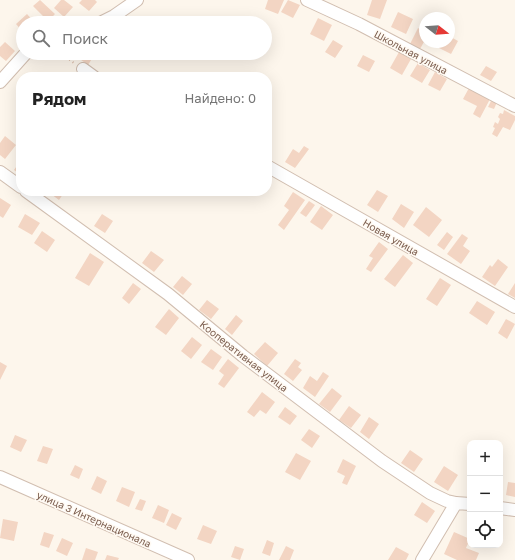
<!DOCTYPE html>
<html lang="ru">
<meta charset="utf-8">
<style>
:root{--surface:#fff;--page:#f6f6f6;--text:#222;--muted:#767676;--line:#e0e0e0}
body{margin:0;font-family:"Golos Text",sans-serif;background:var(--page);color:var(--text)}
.controls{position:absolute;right:12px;bottom:12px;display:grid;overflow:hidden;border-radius:8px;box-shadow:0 4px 16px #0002}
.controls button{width:36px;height:36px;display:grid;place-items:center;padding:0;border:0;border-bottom:1px solid var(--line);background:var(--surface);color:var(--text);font:20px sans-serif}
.compass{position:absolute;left:419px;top:12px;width:36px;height:36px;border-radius:50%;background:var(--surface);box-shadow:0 4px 16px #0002;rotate:107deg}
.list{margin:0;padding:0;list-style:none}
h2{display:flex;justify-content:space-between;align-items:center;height:52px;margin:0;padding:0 16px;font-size:17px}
h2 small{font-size:13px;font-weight:400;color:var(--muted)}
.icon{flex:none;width:22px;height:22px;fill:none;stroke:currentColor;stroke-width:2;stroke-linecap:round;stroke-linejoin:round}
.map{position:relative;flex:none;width:515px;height:560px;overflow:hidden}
.search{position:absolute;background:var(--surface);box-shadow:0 4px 16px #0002;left:16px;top:16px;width:256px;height:44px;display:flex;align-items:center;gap:10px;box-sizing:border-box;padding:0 14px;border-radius:22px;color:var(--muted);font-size:15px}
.panel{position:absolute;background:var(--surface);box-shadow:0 4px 16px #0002;left:16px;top:72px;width:256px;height:124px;border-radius:16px}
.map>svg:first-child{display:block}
.building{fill:#f3d5c3}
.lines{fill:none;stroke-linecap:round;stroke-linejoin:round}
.minor-casing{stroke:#d1beb0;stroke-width:14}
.path{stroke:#d9b8a5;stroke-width:2;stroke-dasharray:1 3;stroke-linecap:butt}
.minor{stroke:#fff;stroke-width:12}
.labels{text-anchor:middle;stroke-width:3;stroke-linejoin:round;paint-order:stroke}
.street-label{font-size:10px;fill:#7a5c4d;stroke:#fffaf3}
</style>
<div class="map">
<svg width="515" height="560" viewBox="0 0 515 560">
<rect width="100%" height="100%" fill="#fdf6ec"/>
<path class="building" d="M40,0L55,14L48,21L33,6Z
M61,0H64L73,7L64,17L54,8Z
M82,0H95L97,2L89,11L79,3Z
M268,0H284L278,14L265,9Z
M288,0L300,5L293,18L281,12Z
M372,0H387L380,19L367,15Z
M398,12L413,19L406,34L391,27Z
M27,14L35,23H23V32L16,24Z
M133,16L141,23H127Z
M318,18L332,25L324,41L310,34Z
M418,28L425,32V40L420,49L410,44Z
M449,36L458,41L451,54L437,47L439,42H449Z
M333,40L343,46L335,58L325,52Z
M5,42L15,51L6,61L0,56V47Z
M399,52L411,59L402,75L390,68Z
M48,53H61L55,59Z
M80,53H94L95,54L88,65L77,57Z
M363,55L375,61L369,72L357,66Z
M418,63L430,70L422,83L410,76Z
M486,66L497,72L491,81L480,75Z
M435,72L447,79L440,91L428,85Z
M469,88L490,99L480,118L473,114L477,106L463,99Z
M492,99L497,102L494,109L488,107Z
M504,110L515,116V120L510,130L503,127L497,137L492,134L495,128L493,127L495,122L498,124L500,119L498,117L500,113L503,114Z
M5,136L16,145L5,159L0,155V143Z
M304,146L309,149L295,168L285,162L293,149L299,153Z
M21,160V175L14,170Z
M377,190L388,196L378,212L367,205Z
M47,191H65L59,200Z
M293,192L305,200L284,230L278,225L289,210L284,206Z
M0,198L11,205L3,218L0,216Z
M309,201L315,205L306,217L300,213Z
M401,204L414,212L404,228L392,219Z
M321,206L333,215L322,230L310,222Z
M426,207L442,220L429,237L413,225Z
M25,214L40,223L32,235L18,227Z
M102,214L113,221L105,233L94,226Z
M42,231L55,240L47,252L34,243Z
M447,232L453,237L444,250L437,245Z
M462,234L468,238L463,246L470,251L461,264L447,254Z
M379,242L388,249L371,272L366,269L373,258L369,256Z
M151,251L164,260L154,272L142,263Z
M90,253L104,262L89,286L75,278Z
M403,255L413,263L395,287L384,279Z
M498,259L508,267L495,286L482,277L490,265L492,267Z
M182,276L192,284L183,295L173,287Z
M440,278L451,285L437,306L426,299Z
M133,283L141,289L129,304L122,298Z
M515,283V298L508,294Z
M207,300L219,309L211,319L199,310Z
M477,301L495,312L487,325L469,313Z
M169,309L179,318L166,335L155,327Z
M236,315L243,321L232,335L225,329Z
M506,319L515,324L507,339L498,333Z
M192,337L202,345L191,359L181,351Z
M265,342L278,353L267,366L254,354Z
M211,349L222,357L213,370L201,362Z
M228,359L239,368L224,388L218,384L224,375L219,371Z
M295,359L301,363L298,367L302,370L293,381L284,374Z
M0,362L7,366L0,380Z
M323,372L329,376L315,397L303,388L310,376L317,381Z
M332,388L342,396L330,412L319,404Z
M262,392L275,402L266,414L260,410L254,417L247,412Z
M349,406L361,415L351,428L339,420Z
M285,407L297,416L290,425L278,417Z
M369,417L379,424L369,439L360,432Z
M309,429L320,436L312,448L301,440Z
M15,435L27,440L21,452L10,447Z
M43,446L53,449L47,464L37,461Z
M410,450L423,459L414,472L401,463Z
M296,453L311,461L300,480L285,472Z
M343,459L356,466L347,485L342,483L345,476L337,472Z
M75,465L83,469L79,479L70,475Z
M444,466L458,475L448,491L434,482Z
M97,476L107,481L101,494L91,489Z
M508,482L515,483V497L506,495Z
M122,487L135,492L129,507L116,501Z
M140,499L146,501L142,511L135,509Z
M422,502L435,511L427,523L414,515Z
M158,505L169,510L164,523L152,518Z
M172,513L182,518L176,530L166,525Z
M3,519L18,522L14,541L0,538Z
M203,525L217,531L211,544L197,539Z
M44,532L54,535L49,548L40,545Z
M454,532L470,539L466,548L479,553L476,560H457L444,554Z
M62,538L73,543L67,556L56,551Z
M267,540L274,543L270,556L262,553Z
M235,546L244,549L240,560L231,557Z
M286,546L294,550L290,560H279Z
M396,547L409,554L406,560H388Z
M86,548L98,552L95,560H82Z
M107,555L119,558L118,560H105Z"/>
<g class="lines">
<defs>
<path id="minor" d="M307,0L359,24L515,106
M100,23L114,16L137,0
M83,69L94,77
M0,82L26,53
M267,166L515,307
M0,172L21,187
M26,191L168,294L243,356L382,461L430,493L447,501L456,503L470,504
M0,477L188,560
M500,508L515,510
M422,560L456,503"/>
</defs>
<use href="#minor" class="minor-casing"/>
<path class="path" d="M66,53L67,58L74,63"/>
<use href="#minor" class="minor"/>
</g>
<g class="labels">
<g class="street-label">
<text transform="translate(411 52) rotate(28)" y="4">Школьная улица</text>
<text transform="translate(391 237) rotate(30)" y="4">Новая улица</text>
<text transform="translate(244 356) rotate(38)" y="4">Кооперативная улица</text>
<text transform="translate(94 519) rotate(24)" y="4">улица 3 Интернационала</text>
</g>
</g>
</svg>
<div class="controls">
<button>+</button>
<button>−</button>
<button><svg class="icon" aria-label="locate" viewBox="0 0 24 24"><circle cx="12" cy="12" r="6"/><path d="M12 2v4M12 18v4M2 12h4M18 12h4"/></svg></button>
</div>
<svg class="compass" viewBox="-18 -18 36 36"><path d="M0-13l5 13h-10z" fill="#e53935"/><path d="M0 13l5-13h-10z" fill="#767676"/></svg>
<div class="search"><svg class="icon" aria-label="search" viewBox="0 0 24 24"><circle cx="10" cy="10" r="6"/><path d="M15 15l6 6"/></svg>Поиск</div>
<section class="panel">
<h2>Рядом<small>Найдено: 0</small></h2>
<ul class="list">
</ul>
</section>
</div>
